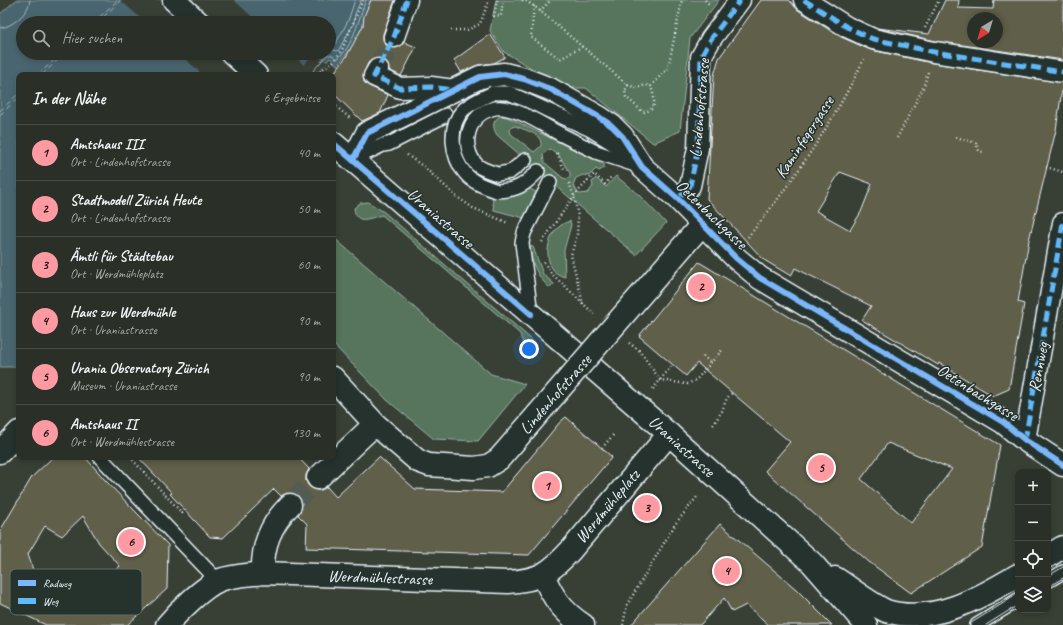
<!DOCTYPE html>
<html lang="de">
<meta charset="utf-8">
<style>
:root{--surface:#2a3028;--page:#323830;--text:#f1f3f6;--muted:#a5a9a8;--line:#464b45;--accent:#ff9aa2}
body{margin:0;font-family:Caveat,sans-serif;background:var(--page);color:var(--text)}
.controls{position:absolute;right:12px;bottom:12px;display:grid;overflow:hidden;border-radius:8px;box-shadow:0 2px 6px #0003}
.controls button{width:36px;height:36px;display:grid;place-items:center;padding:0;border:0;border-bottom:1px solid var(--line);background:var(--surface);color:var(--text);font:20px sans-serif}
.compass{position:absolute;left:967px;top:12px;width:36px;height:36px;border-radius:50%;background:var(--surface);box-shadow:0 2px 6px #0003;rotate:218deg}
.you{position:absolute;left:529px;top:349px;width:14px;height:14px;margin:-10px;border:3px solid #fff;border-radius:50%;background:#1a73e8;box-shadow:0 0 0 6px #1a73e833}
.badge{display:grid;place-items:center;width:26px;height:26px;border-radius:50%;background:var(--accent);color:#111;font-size:13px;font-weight:700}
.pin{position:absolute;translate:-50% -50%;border:2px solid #fff;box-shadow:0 1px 4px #0006}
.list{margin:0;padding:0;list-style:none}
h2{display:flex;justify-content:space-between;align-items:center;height:52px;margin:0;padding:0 16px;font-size:17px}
h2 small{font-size:13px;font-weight:400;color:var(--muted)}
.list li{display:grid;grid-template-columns:26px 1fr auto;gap:12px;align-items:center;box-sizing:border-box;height:56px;padding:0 16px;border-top:1px solid var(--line)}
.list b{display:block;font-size:15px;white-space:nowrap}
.list p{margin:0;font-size:13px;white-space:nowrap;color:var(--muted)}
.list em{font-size:13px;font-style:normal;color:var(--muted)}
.icon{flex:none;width:22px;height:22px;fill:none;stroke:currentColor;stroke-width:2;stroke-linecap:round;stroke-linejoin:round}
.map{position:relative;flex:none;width:1063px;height:625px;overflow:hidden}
.search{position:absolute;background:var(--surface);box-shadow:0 2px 6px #0003;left:16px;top:16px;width:320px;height:44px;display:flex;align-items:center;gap:10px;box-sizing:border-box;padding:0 14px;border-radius:22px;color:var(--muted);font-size:15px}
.panel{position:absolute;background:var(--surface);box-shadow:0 2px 6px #0003;left:16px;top:72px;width:320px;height:388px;border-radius:8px}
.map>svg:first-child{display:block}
.green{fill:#56745c;stroke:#9fb2aa;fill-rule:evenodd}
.water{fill:#49666f;stroke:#899ea6;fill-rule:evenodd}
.pier{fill:#384036}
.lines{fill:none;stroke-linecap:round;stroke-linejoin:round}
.shore{stroke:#a8b9c1;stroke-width:1}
.ferry{stroke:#a8b9c1;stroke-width:1;stroke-dasharray:5 4;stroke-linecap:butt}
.building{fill:#615e4a;stroke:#e8f1f8;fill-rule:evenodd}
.pedestrian-tunnel{stroke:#525b53;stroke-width:20;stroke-dasharray:20 10;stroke-linecap:butt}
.minor-tunnel{stroke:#525b53;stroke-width:22;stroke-dasharray:22 11;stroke-linecap:butt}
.service-casing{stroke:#e8f1f8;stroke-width:16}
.pedestrian-casing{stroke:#e8f1f8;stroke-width:23}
.minor-casing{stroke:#e8f1f8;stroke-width:25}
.tertiary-casing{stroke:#e8f1f8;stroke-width:25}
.path{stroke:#e8f1f8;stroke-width:2.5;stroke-dasharray:1 3;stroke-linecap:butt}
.service{stroke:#26332d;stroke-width:13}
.pedestrian{stroke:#26332d;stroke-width:20}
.minor{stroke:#26332d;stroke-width:22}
.tertiary{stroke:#26332d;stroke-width:22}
.tram{stroke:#e8f1f8;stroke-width:1}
.service-bridge-casing{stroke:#e8f1f8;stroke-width:16;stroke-linecap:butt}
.minor-bridge-casing{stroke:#e8f1f8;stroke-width:25;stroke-linecap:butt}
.service-bridge{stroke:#26332d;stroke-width:13}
.minor-bridge{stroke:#26332d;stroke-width:22}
.quiet{stroke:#60bafa;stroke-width:5;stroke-dasharray:10 5;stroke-linecap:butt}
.cycleway-casing{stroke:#26332d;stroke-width:8}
.cycleway{stroke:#7ab7fb;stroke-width:6}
.labels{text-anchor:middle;stroke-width:3;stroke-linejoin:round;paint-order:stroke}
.street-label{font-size:17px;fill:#e8f1f8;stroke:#26332d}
.key{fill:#26332d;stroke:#606c6a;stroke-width:1}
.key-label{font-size:11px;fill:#e8f1f8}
</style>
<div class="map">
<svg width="1063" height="625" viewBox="0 0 1063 625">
<rect width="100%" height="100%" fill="#384036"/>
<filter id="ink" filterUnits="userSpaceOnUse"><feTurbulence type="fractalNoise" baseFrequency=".025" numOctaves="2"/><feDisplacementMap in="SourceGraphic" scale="8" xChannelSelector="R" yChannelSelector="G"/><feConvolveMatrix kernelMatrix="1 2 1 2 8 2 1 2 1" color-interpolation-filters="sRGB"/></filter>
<g filter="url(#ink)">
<path class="green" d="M496,0H719L690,38L680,131L653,143L586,88H565L504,52L490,31Z
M501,116L507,117L604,164V168L599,171L596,169L589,176L583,175L576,178L573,185L579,194L588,193L593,186L592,182L596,178L606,187L616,176L639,195L666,223L636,255L497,135C492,127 492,120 501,116ZM515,126C525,130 543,134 541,146L534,152L511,134L510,130L512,127ZM550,149L558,154L570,173V177L567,179L563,178L544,162L543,154Z
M530,189L536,192L524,218L494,210L492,197H509Z
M368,202L384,212L531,339L534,343L531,347L525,348L520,334L382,215C369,218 356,226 354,208L360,203Z
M570,221L571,225L564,250L565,277C540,272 543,228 570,221Z
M333,237L491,374L525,384L478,441L434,439L387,400L333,344Z
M530,246L533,247L543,274L554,284L550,288C537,277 531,263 530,246Z"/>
<path class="water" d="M16,0H371C367,8 365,16 363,25C360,37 346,56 337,65L330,58L314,75H19V367H0V14ZM23,23H329V53H23Z"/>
<path class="pier" d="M120,0H234L259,23H146Z
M179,53H291L304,65L309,59L314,58H319L327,62L314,75H203Z"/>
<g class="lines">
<path class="shore" d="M0,28C12,27 29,13 30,0
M329,43H336L348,21L355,0
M329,49L338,51L354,23L355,14L361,0
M312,75L313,71L327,55H332L337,59C353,48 359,17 366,0"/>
<path class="ferry" d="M93,23L118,0
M97,23L121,0
M38,75L62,53
M42,75L65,53
M0,111L19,93
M0,115L19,97"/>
</g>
<path class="building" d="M371,0H395L383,34V40L386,45L396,48L401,46L404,42L416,47L401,76L389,70L388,64L383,59H373L368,63L363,76L364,82L369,86L388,95L380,113L362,121L333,93V74L346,57L363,26L364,16Z
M761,0H789L798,10L841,37L871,50L932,63L1063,83L1056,130L1029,240L1018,302L1024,304L1009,389L993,396L939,363L938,365L862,320L871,306L795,268L791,276L764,260L707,199L714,75L719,58ZM840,172L872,184L861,212L850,230L816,211Z
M945,0H959L958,8L993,9L994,0H1063V60L936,41L877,28L929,34ZM973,18H997V42H973Z
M490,34L505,57L494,63L478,65L461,72L454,60Z
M699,262L1000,445L982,547L911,593L869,562L765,471L790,442L697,363L686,376L639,336ZM888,443L952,469L911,523L861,479Z
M566,417L612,457L529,555L306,548L307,524L298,515L302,508V501L298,496L293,493H287L281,496L274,489L223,538L210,537L170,494L172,493L138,457H298L309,469L306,475V481L309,486L315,490H321L327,487L336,497L379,457L415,489L502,492L560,422Z
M53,457H85L105,480L168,545L167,589L127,625H46L0,603V531L32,477ZM83,516L99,543L120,566L102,583L88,584L81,588L74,598L36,580L28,554L45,526L62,536Z
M720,524L796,589L832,625H769L746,605L732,612L724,598L700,625H631Z"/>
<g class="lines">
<path class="pedestrian-tunnel" d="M378,69L394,37"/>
<path class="minor-tunnel" d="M290,505L318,478"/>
<defs>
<path id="service" d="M493,93H509L589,129L615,145L627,154
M560,134L596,152L635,165
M354,159L383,145L389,144L446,115
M497,174L510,172L525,160
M497,191C517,190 524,186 538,171
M531,314L522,243L524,233L550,182
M100,457L218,581
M1048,581L1063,572
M977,625L1018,600"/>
<path id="pedestrian" d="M804,0L847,27L873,39L934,52L1063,72
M394,37L407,0
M378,69L374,76L400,88L431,87L454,90
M678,199L690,186L698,148L701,57L711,39L740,0
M1025,440L1063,223"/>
<path id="minor" d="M353,160L367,133L480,77L504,74L524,79L550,89L599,117L612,126L622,136L642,167L678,199L736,258L760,278L1003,422L1025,440L1063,465
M633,304L703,223
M333,378L375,424
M318,478L375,424L418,461L429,465L474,468L488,466L499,459L538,414
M263,573C262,546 270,525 290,505
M543,575C553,598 562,611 583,625
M167,625C178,612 204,586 220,580C234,575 248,575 263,573L508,582C540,580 550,573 571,550L669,434"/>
<path id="tertiary" d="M174,0L199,23
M232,53L256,75
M333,143L669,434L812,563L866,625
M0,452L19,432
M1048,556L1063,547
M835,578C852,589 868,602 886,611C933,625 980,598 1018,575"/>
</defs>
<use href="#service" class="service-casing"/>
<use href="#pedestrian" class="pedestrian-casing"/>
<use href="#minor" class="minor-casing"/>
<use href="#tertiary" class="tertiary-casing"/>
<path class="path" d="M497,0L494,16H501L503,0
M522,0L526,1L534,6L628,85L637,88L645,85L651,86L668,68L682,0
M705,0L710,5
M534,6L531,37L560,59L583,46
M540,11L551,0
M925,28L939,0
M451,30H467L480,24L489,0
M313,75L333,62L341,52L363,0
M628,85L625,91L626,97L643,112C659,110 654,97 651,86
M333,104L351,119
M956,137L976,143L979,151L983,152
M897,138L923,88L928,72
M557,153L564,169
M407,155L424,167L457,197L473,208L508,223
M1046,167L1063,172
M569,183L574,196L578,216L577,235L571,255L583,304
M748,237C792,183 833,123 864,59
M542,242L574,196L594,174L605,184L612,176
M544,262L551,273L594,314
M629,343L640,351L660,380L687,384L696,380L723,349
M703,356L711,363
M653,389L673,364
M713,425L722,411L727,398L732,393
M602,448L614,434
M130,457L182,513L179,515
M623,625L627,605L676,523L697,497"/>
<use href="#service" class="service"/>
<use href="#pedestrian" class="pedestrian"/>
<use href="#minor" class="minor"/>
<use href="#tertiary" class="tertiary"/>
<path class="tram" d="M1048,576L1063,567
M1048,587L1063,578
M968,625L1018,594
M986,625L1018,605"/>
<defs>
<path id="service-bridge" d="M493,93C482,98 472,102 463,110C448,126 451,157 465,173C473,183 485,187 497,191
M497,174C491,172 481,169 477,165C459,146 468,113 495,108C513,105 545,126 560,134"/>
<path id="minor-bridge" d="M538,414L633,304"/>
</defs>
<use href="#service-bridge" class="service-bridge-casing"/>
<use href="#minor-bridge" class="minor-bridge-casing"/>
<use href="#service-bridge" class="service-bridge"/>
<use href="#minor-bridge" class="minor-bridge"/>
<path class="quiet" d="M407,0L394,37L374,76L400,88L431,87L452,90
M804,0L847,27L873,39L934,52L1063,72
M678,199L690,186L698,148L701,57L711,39L740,0
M1025,440L1063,223"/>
<defs>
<path id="cycleway" d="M333,143L531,314
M353,160L367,133L480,77L504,74L524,79L550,89L599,117L612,126L622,136L642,167L678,199L736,258L760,278L1003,422L1025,440L1063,465"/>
</defs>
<use href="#cycleway" class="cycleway-casing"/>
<use href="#cycleway" class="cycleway"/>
</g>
</g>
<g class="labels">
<g class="street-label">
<text transform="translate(699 108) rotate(-85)" y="6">Lindenhofstrasse</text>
<text transform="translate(804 137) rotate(-57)" y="6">Kaminfegergasse</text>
<text transform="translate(712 214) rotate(44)" y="6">Oetenbachgasse</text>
<text transform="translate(441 218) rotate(41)" y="6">Uraniastrasse</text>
<text transform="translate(1038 367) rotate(-80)" y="6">Rennweg</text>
<text transform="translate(978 392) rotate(32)" y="6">Oetenbachgasse</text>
<text transform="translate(555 394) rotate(-49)" y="6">Lindenhofstrasse</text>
<text transform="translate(682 446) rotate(42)" y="6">Uraniastrasse</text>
<text transform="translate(607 506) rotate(-50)" y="6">Werdmühleplatz</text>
<text transform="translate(380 577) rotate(2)" y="6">Werdmühlestrasse</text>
</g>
</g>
<rect x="10" y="569" width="132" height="46" rx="6" class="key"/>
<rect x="18" y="580" width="18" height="6" fill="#7ab7fb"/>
<rect x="18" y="598" width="18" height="6" fill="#60bafa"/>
<g class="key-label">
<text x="43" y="587">Radweg</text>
<text x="43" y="605">Weg</text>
</g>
</svg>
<div class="controls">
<button>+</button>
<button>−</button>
<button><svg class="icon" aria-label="locate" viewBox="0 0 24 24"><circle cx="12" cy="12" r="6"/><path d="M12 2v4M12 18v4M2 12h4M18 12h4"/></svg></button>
<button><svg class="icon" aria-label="layers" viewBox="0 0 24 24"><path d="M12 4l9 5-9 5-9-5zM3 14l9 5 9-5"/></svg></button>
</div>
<svg class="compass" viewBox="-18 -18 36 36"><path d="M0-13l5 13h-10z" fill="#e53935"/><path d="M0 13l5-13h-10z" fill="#a5a9a8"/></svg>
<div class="you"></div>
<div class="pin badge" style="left:547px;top:486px">1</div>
<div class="pin badge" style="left:701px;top:287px">2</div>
<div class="pin badge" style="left:647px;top:508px">3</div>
<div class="pin badge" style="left:727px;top:571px">4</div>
<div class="pin badge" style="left:821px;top:468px">5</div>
<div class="pin badge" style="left:131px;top:542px">6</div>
<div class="search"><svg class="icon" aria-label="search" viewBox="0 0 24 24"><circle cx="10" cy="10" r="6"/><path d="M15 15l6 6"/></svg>Hier suchen</div>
<section class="panel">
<h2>In der Nähe<small>6 Ergebnisse</small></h2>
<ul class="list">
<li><span class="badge">1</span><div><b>Amtshaus III</b><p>Ort · Lindenhofstrasse</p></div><em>40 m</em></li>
<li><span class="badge">2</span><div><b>Stadtmodell Zürich Heute</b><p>Ort · Lindenhofstrasse</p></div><em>50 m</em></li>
<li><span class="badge">3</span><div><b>Ämtli für Städtebau</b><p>Ort · Werdmühleplatz</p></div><em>60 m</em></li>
<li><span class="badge">4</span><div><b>Haus zur Werdmühle</b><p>Ort · Uraniastrasse</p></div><em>90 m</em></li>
<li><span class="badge">5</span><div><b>Urania Observatory Zürich</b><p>Museum · Uraniastrasse</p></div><em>90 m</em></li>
<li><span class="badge">6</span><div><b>Amtshaus II</b><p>Ort · Werdmühlestrasse</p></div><em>130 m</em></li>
</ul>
</section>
</div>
